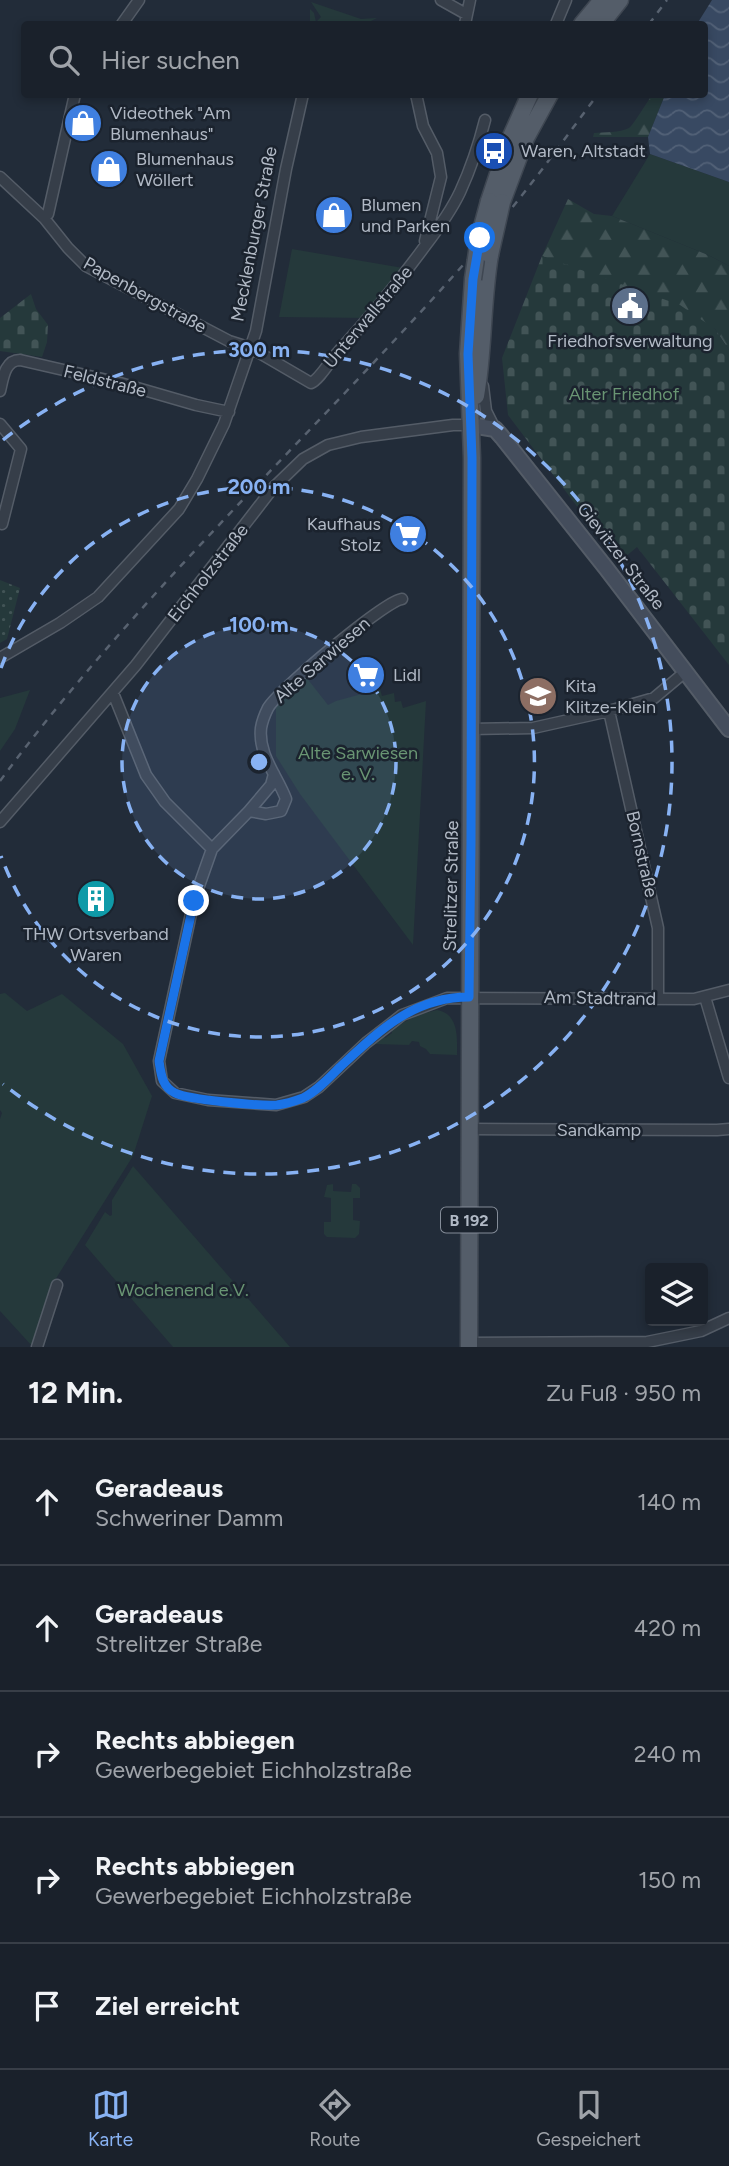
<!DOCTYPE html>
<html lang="de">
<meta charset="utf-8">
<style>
:root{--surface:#1a212b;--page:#272e37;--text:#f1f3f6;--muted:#9fa3a9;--line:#383e47;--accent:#88b2f3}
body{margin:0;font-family:Figtree,sans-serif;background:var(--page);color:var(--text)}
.controls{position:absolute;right:21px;bottom:21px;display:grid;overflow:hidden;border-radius:7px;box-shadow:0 4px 10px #0003}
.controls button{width:63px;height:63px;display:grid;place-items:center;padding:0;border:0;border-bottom:2px solid var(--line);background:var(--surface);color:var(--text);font:35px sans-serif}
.stop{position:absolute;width:21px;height:21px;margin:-16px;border:5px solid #1a73e8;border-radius:50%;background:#fff}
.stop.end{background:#1a73e8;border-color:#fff;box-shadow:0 2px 7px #0008}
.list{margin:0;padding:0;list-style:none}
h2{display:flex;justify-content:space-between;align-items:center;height:91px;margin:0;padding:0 28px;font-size:30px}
h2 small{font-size:23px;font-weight:400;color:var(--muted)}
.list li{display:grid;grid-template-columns:46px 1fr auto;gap:21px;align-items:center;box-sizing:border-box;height:126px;padding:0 28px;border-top:2px solid var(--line)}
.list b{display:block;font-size:26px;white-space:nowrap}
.list p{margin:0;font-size:23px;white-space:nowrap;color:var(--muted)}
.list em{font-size:23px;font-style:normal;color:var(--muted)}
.icon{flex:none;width:38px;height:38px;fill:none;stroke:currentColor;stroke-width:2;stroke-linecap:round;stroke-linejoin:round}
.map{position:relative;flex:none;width:729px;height:1347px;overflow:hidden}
.search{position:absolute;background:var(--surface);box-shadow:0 4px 10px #0003;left:21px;right:21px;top:21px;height:77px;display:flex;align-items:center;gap:18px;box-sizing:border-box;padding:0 24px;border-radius:7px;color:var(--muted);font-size:26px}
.sheet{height:721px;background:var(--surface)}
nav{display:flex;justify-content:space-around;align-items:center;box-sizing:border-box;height:98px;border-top:2px solid var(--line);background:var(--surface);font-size:19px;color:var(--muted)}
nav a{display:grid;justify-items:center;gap:4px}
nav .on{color:var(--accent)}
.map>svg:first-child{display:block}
.green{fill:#25393b}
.forest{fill:url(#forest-firs)}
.cemetery{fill:url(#cemetery-stones)}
.park{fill:url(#park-dots)}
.water{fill:url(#water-waves)}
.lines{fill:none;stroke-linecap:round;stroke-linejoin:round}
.minor-casing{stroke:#545c67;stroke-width:13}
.secondary-casing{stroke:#545c67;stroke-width:18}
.primary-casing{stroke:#3f4752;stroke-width:19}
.minor{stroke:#363e49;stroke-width:10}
.secondary{stroke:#444d5c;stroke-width:14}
.primary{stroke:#545d69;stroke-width:16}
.rail{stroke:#586270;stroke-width:2.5;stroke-dasharray:7 7;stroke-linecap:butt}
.primary-bridge-casing{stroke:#3f4752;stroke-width:19;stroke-linecap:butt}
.primary-bridge{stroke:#545d69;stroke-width:16}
.route{stroke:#1a73e8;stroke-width:9}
.ring{fill:none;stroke:#88b2f3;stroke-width:3.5;stroke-dasharray:12 9}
.labels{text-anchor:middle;stroke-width:5;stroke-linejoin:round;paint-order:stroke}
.shield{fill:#1b232e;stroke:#848c98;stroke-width:2}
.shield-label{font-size:16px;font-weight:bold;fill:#b1b9c5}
.poi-label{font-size:18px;fill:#b1b9c5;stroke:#1b232e;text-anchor:start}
.street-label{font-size:18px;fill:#b1b9c5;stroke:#1b232e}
.park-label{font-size:18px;fill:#699573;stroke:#1b232e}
.centre{fill:#88b2f3;stroke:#1b232e;stroke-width:3.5}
.ring-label{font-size:21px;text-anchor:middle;font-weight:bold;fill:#88b2f3;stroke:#1b232e;stroke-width:5;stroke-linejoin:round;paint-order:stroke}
</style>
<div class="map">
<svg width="729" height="1347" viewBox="0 0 729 1347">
<defs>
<pattern id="forest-firs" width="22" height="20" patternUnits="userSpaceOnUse" patternTransform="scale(1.75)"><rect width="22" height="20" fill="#25393b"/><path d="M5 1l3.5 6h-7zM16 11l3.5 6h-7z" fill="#425456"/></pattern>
<pattern id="cemetery-stones" width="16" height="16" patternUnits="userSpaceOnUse" patternTransform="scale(1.75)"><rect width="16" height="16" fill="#25393b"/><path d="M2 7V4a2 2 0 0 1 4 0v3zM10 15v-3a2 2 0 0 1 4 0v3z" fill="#425456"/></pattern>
<pattern id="park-dots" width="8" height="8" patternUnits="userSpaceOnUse" patternTransform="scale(1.75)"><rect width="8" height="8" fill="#25393b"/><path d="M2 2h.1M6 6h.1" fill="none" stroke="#425456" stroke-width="1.8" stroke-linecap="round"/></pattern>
<pattern id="water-waves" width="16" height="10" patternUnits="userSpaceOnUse" patternTransform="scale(1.75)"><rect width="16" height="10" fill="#384962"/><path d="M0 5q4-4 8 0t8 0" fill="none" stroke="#526177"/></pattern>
</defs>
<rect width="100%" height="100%" fill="#222c39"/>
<path class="green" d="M311,2L361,19L377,18L365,24H310V9L314,13L316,22L321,17Z
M650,154L729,182V266L708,255L612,216Z
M292,249L409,269L369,318L279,317Z
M306,677L328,705L336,701L380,689L382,696L394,693L395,702L401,701L403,708L426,701L413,945L300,794L276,756V706Z
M30,690L15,729L0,751V698Z
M5,993L27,1011L62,994L123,1044L152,1096L133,1156L50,1288L32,1346L0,1311V1119L2,1113L0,1110V994Z
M437,1010C459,1014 457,1037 457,1055L430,1054L426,1049L420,1046L419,1042L412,1041L409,1045L374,1044L383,1036L385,1038L392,1033V1029L417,1015Z
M133,1166L290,1347H173L85,1245L105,1212L110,1216L112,1215V1200Z
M333,1184V1191L351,1192L352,1184H356L360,1188V1198H353V1220L360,1221L359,1234L355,1238L327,1237L324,1234V1222H331V1198L324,1197L327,1185Z"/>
<path class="forest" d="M652,95H665L648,137H593L594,133C604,132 620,133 629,128C632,127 649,99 652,95Z
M568,199L594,214L612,216L708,255L729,266V350L715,329L542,256Z"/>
<path class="cemetery" d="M542,256L680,305L715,329L729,350V665L637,547L619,562L508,415L502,358Z
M31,294L36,309L48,325L47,342L42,357L0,351V318Z"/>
<path class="park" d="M0,580L20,588L7,639L0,643Z"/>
<path class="water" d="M712,0H729V182L650,154L648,137L665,95L704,94V24H697Z"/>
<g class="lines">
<defs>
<path id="minor" d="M441,0L466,14
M122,24L139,0
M465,24L470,0
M556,24L566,0
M416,94L423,126L437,153L441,177L425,241
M0,177L44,218L68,248L86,266L229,341L251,348L311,383C320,379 331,359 339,351C370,317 398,283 425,246C438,229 451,211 460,192C471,168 479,144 485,120
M44,218L48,214L75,94
M483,386L486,411L495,429
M0,391C3,378 5,360 20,360L120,383L196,405L229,412
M0,424L21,449L2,524
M402,599C385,601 278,690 268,708C265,714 262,722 261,728C258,755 277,775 286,799L281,811L266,814L249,811L212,849L194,900L159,1061L162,1081L175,1093L208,1100L276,1105L304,1097L319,1087L366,1043L402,1015L447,998L694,999L729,990
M0,658L60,623L98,597L179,509L197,479L224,424L256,331L286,169L303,94
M113,693L146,775L165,802L212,849
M609,711L658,928V999
M471,729L533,728L609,711L654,698L685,672
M249,811L271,785L274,774
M0,822L136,665L273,488L303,459L328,445L361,437L453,425H471
M705,997L729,1078
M470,1129L717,1130L729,1129
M469,1343L647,1342L701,1331L729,1318
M37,1347L57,1285"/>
<path id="secondary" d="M471,425L495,429L502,437L606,568L729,729"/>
<path id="primary" d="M582,24L602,0
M601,24L620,0
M489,201L509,141L530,94
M502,202L526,138L550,94
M476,396C484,349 482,302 490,255
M469,1347L472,458L468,354L473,279"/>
</defs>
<use href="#minor" class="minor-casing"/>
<use href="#secondary" class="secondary-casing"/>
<use href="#primary" class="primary-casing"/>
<use href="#minor" class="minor"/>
<use href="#secondary" class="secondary"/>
<use href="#primary" class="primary"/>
<path class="rail" d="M649,24L667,0
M0,781C146,583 331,419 491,233C529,189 563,141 598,94"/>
<defs>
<path id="primary-bridge" d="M490,255L502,202
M473,279L479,238L489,201"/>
</defs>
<use href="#primary-bridge" class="primary-bridge-casing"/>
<use href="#primary-bridge" class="primary-bridge"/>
</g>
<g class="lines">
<path class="route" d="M194,901L159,1061C161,1074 162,1087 175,1093C189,1100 260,1106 277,1105C285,1104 295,1101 303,1098C317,1091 329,1078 340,1067C379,1031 413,997 469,997L471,842L472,458L468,354L473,279L480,238"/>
</g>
<circle cx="259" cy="762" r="137" fill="#88b2f3" fill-opacity=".12"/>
<g class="ring">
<circle cx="259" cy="762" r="137"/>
<path d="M1 668A275 275 0 1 1 1 856"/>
<path d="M3 440A412 412 0 1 1 3 1084"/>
</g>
<defs>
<symbol id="shop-disc" viewBox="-11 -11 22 22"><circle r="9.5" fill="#3f7fe0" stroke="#1b232e"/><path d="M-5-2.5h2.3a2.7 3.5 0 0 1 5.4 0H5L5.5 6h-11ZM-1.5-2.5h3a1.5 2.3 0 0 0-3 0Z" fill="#fff"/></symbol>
<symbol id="bus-disc" viewBox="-11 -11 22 22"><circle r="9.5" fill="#1a4fb4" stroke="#1b232e"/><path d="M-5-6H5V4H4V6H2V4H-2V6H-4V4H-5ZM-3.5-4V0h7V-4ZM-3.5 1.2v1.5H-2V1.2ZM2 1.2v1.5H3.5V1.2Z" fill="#fff"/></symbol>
<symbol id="civic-disc" viewBox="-11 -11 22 22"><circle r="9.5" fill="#5c6f8a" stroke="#1b232e"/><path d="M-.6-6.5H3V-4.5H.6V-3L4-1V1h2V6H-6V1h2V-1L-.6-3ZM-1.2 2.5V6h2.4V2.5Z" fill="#fff"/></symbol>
<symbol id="supermarket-disc" viewBox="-11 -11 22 22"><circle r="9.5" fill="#3f7fe0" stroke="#1b232e"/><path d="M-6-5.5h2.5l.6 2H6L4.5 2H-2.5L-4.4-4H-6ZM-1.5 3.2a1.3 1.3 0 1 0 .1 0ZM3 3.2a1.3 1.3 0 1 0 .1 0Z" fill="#fff"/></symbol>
<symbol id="school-disc" viewBox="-11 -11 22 22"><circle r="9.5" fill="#8d6e63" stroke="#1b232e"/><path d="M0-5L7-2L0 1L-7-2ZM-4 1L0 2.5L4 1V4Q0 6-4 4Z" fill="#fff"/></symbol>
<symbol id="building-disc" viewBox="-11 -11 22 22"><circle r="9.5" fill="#0f9aa8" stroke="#1b232e"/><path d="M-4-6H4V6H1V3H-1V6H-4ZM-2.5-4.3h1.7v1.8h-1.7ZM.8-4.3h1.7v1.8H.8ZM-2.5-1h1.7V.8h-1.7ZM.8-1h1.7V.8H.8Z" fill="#fff"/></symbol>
</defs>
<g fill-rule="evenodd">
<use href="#shop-disc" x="61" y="101" width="44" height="44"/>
<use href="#bus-disc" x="472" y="129" width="44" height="44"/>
<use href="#shop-disc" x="87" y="147" width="44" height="44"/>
<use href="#shop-disc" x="312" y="193" width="44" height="44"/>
<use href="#civic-disc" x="608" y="284" width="44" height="44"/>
<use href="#supermarket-disc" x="386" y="512" width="44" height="44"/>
<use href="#supermarket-disc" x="344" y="653" width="44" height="44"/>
<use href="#school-disc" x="516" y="674" width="44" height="44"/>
<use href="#building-disc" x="74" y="877" width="44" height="44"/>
</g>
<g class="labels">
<rect class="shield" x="441" y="1207.5" width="56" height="25" rx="5"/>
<g class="shield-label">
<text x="469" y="1226">B 192</text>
</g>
<g class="poi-label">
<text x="110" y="119">Videothek "Am<tspan x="110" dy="21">Blumenhaus"</tspan></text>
<text x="521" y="157">Waren, Altstadt</text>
<text x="136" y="165">Blumenhaus<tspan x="136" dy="21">Wöllert</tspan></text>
<text x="361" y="211">Blumen<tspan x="361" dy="21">und Parken</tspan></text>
<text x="630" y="347" text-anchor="middle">Friedhofsverwaltung</text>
<text x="381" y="530" text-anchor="end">Kaufhaus<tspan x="381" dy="21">Stolz</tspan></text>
<text x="393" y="681">Lidl</text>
<text x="565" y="692">Kita<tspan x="565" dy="21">Klitze-Klein</tspan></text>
<text x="96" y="940" text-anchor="middle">THW Ortsverband<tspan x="96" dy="21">Waren</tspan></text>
</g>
<g class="street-label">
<text transform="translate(254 234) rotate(-79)" y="6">Mecklenburger Straße</text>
<text transform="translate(145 295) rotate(29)" y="6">Papenbergstraße</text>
<text transform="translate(368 317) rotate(-50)" y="6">Unterwallstraße</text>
<text transform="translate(105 381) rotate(14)" y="6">Feldstraße</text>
<text transform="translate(621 556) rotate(52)" y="6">Gievitzer Straße</text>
<text transform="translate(208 573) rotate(-52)" y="6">Eichholzstraße</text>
<text transform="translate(322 660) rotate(-41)" y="6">Alte Sarwiesen</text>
<text transform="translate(642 854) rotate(77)" y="6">Bornstraße</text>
<text transform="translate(451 886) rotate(-89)" y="6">Strelitzer Straße</text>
<text transform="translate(600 998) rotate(1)" y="6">Am Stadtrand</text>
<text x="599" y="1136">Sandkamp</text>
</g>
<g class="park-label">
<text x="624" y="400">Alter Friedhof</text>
<text x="358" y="759">Alte Sarwiesen<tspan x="358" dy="21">e. V.</tspan></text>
<text x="183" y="1296">Wochenend e.V.</text>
</g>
</g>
<circle cx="259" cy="762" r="10" class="centre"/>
<g class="ring-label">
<text x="259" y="357">300 m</text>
<text x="259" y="494">200 m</text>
<text x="259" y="632">100 m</text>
</g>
</svg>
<div class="controls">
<button><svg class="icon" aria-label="layers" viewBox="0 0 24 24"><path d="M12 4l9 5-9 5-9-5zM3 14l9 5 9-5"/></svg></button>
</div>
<div class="stop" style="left:480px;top:238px"></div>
<div class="stop end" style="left:194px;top:901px"></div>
<div class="search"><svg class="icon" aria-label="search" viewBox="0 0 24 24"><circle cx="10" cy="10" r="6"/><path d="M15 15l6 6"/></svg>Hier suchen</div>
</div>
<section class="sheet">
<h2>12 Min.<small>Zu Fuß · 950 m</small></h2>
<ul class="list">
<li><svg class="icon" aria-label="ahead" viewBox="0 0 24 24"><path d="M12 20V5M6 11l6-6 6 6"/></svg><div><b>Geradeaus</b><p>Schweriner Damm</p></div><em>140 m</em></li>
<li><svg class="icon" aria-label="ahead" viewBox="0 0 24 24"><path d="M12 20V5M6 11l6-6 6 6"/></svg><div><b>Geradeaus</b><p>Strelitzer Straße</p></div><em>420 m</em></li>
<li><svg class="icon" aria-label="right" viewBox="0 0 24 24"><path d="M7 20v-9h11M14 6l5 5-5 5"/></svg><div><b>Rechts abbiegen</b><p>Gewerbegebiet Eichholzstraße</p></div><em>240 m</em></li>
<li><svg class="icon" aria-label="right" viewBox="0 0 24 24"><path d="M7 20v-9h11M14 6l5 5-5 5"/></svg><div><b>Rechts abbiegen</b><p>Gewerbegebiet Eichholzstraße</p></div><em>150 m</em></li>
<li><svg class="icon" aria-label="arrive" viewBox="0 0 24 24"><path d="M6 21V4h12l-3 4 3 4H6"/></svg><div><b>Ziel erreicht</b></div></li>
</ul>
</section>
<nav>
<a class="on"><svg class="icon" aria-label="map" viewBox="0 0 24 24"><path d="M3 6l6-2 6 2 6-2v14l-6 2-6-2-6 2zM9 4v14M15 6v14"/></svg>Karte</a>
<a><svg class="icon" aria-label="directions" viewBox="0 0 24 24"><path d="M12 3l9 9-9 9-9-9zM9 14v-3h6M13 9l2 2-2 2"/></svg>Route</a>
<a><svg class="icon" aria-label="saved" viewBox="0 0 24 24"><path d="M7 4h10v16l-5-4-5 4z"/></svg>Gespeichert</a>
</nav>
